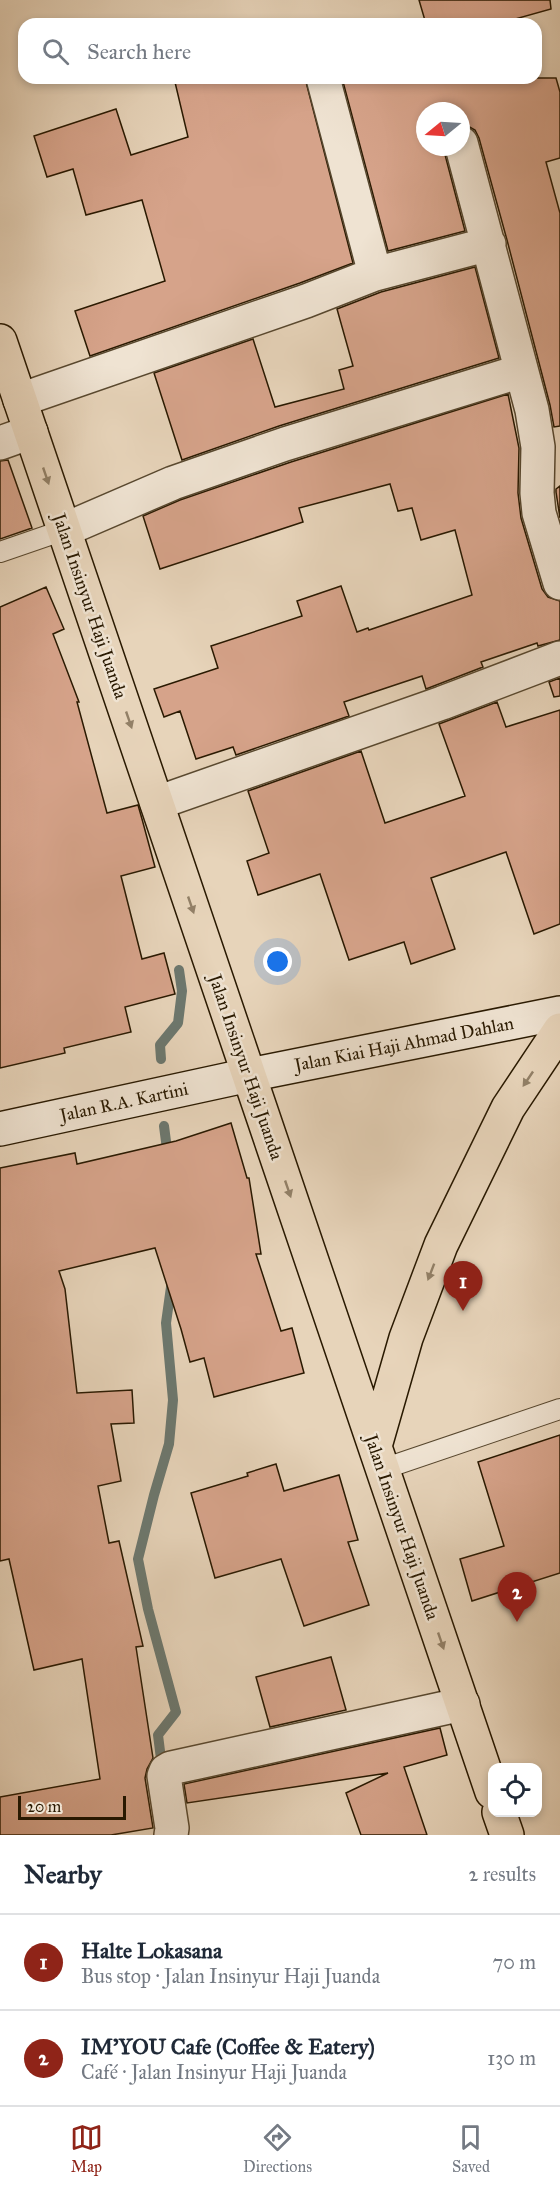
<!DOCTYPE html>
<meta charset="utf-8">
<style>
:root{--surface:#fff;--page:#f2f2f3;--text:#1f2937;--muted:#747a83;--line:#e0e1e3;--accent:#8f2418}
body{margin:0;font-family:"IM FELL Great Primer",serif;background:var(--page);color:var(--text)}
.controls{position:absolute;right:18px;bottom:18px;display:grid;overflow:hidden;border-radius:12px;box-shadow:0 3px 9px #0003}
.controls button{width:54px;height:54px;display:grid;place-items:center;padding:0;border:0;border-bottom:2px solid var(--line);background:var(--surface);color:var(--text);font:30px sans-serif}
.compass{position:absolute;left:416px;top:102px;width:54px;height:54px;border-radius:50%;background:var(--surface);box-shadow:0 3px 9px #0003;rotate:252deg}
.scale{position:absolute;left:18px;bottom:15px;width:108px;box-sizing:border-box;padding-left:6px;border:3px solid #291901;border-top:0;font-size:16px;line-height:21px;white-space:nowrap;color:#291901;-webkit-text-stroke:4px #efe3d2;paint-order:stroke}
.you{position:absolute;left:278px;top:962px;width:21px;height:21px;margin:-15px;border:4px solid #fff;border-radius:50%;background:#1a73e8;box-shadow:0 0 0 9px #1a73e833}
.badge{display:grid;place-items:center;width:39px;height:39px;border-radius:50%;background:var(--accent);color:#fff;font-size:20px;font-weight:700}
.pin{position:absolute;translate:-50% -50px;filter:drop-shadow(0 2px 3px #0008)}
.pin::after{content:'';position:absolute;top:32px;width:21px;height:18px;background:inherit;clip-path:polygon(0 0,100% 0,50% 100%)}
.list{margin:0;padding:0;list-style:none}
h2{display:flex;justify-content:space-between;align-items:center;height:78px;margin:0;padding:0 24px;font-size:26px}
h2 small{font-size:20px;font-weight:400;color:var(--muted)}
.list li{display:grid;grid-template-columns:39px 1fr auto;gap:18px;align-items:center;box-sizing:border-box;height:96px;padding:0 24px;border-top:2px solid var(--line)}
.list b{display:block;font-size:22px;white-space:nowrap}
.list p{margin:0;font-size:20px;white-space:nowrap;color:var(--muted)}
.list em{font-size:20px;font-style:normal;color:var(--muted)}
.icon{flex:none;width:33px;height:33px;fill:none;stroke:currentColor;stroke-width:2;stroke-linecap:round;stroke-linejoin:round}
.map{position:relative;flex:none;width:560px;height:1835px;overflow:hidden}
.search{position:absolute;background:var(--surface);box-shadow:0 3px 9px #0003;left:18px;right:18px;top:18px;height:66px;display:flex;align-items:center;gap:15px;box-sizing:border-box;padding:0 21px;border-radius:18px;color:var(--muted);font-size:22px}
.sheet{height:270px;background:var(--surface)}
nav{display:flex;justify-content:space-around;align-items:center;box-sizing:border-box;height:84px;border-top:2px solid var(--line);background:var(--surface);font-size:16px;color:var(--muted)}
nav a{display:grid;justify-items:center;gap:3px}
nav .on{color:var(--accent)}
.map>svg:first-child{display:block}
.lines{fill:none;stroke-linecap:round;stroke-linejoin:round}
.stream{stroke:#6c786f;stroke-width:10}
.building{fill:#d6a38a;stroke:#291901;stroke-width:1.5}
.service-casing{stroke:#58482f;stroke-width:22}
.minor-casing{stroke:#58482f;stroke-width:36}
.secondary-casing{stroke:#291901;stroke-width:36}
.trunk-casing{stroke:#291901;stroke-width:36}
.service{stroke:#efe3d2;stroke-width:20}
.minor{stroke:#efe3d2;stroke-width:33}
.secondary{stroke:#efe3d2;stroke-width:33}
.trunk{stroke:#e7d4ba;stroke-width:33}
.oneway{fill:#928067}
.labels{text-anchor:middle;stroke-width:5;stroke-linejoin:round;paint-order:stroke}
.street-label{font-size:18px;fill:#291901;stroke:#efe3d2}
</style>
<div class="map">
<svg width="560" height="1835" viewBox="0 0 560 1835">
<rect width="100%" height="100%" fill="#e7d4ba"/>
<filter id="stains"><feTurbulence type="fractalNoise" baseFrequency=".00333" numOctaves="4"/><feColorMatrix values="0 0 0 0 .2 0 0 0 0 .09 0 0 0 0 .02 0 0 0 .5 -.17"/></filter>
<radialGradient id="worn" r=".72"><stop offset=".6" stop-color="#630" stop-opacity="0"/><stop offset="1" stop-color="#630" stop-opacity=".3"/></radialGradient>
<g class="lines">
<path class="stream" d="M161,1059L160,1045L178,1023L182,991L179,970
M164,1126L168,1157
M162,1767L158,1735L176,1712L148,1609L138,1559L154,1495L169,1444L173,1400L166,1323L172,1280"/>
</g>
<path class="building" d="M419,0H550L551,9L497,24H426Z
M174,78H305L353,263L300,283L90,356L75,311L165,281L142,200L86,215L73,169L47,177L34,136L116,109L131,155L188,137Z
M342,78H556L560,92V158L546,162L560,213V426L554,427L550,405L507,240L479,138L475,130L466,125H461V111H425V147H443L465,231L388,251Z
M475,267L499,358L279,426L182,460L154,373L253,339L275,407L344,389L339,370L353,366L337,309L381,292Z
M508,394L519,448L518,493L521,518L542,589L548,597L560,601V640L538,646L537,643L481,662L483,667L426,689L422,676L344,702L349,716L236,755L233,747L196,759L180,711L164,717L154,689L218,668L211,646L302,616L297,601L341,586L357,632L368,628L369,630L472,595L455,530L421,540L412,508L398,511L390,484L299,508L303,522L160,569L143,516L180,500L291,462Z
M8,460L32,528L0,539V461Z
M560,486V518L556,492V489Z
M46,587L64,629L53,634L79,702H77L107,813L138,805L142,819L155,867L121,876L142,959L164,953L175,994L125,1007L131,1032L64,1048L65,1053L0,1068V607Z
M560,678V696L554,697L549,682Z
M497,702L506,727L560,710V924L534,934L506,852L431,878L455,949L411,964L404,942L349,960L320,874L258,895L247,861L269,853L248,791L361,751L385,823L465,796L439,724Z
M231,1123L247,1178H249L261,1254H256L281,1331L292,1328L304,1373L214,1397L204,1358L190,1362L181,1329L155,1248L59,1271L65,1289L77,1393L132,1390L134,1423L111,1424L121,1481L98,1486L109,1543L119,1541L143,1646L136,1647L153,1758L147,1769L145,1778L153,1828L111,1835H0V1797L100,1779L82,1659L34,1670L9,1559L0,1561V1168L75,1153L77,1164L176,1141Z
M560,1435V1573L472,1601L460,1559L504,1546L478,1462Z
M276,1464L284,1491L339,1475L358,1540L348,1542L369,1605L304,1626L281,1559L215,1578L191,1493L248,1476L247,1473Z
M331,1657L346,1710L270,1727L256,1677Z
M440,1728L447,1755L404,1767L427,1835H361L346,1793L388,1773L187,1803L184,1784Z"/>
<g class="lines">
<defs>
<path id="service" d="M0,552L64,530
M383,1469L560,1409"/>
<path id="minor" d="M323,78L375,274
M461,143L532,410L538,447L537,493L539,513L560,583
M20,400L306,301L375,274L489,244
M0,443L31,432
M64,530L173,483L285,444L521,371
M157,803L442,703L560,658
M171,1835L172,1828L164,1776L166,1771L171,1768L463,1704"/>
<path id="secondary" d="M0,1129L249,1075L560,1013"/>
<path id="trunk" d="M0,341L492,1792
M375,1446L406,1338L441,1245L508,1108L560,1030
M499,1812L507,1835"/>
</defs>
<use href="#service" class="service-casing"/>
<use href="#minor" class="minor-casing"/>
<use href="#secondary" class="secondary-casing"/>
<use href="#trunk" class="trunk-casing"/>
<use href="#service" class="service"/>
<use href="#minor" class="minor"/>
<use href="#secondary" class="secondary"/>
<use href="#trunk" class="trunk"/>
</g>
<defs><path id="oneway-solid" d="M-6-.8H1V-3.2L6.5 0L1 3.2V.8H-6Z" transform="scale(1.5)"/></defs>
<g class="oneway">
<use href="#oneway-solid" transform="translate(46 476) rotate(71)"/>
<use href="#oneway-solid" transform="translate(129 720) rotate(71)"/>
<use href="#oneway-solid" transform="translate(191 905) rotate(71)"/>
<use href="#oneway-solid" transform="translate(528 1079) rotate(124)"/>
<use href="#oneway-solid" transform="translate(288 1189) rotate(71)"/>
<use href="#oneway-solid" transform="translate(431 1272) rotate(111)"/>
<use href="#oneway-solid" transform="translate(441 1641) rotate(71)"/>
</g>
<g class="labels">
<g class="street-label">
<text transform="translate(90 606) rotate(71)" y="6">Jalan Insinyur Haji Juanda</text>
<text transform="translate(404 1044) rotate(-11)" y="6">Jalan Kiai Haji Ahmad Dahlan</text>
<text transform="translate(246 1067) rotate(71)" y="6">Jalan Insinyur Haji Juanda</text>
<text transform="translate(124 1102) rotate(-12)" y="6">Jalan R.A. Kartini</text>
<text transform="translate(402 1527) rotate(71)" y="6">Jalan Insinyur Haji Juanda</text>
</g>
</g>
<rect width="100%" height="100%" filter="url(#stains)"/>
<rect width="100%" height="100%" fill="url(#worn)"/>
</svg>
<div class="controls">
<button><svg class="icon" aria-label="locate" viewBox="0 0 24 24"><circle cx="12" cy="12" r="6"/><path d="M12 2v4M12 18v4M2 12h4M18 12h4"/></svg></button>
</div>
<svg class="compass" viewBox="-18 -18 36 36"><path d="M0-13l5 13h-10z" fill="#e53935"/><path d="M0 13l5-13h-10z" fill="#747a83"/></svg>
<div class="scale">20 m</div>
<div class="you"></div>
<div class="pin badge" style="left:463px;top:1311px">1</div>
<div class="pin badge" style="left:517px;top:1622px">2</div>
<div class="search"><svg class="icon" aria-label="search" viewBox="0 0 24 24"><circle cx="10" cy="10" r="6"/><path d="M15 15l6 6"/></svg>Search here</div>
</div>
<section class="sheet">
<h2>Nearby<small>2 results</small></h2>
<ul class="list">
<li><span class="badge">1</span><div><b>Halte Lokasana</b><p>Bus stop · Jalan Insinyur Haji Juanda</p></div><em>70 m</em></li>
<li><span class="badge">2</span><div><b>IM'YOU Cafe (Coffee &amp; Eatery)</b><p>Café · Jalan Insinyur Haji Juanda</p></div><em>130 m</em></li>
</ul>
</section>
<nav>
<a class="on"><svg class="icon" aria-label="map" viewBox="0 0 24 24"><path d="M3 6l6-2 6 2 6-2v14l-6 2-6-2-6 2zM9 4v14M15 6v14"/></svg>Map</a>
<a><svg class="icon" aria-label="directions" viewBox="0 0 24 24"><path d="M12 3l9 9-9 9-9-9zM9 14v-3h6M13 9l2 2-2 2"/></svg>Directions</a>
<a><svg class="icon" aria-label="saved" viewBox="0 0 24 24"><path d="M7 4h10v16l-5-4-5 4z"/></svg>Saved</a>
</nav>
